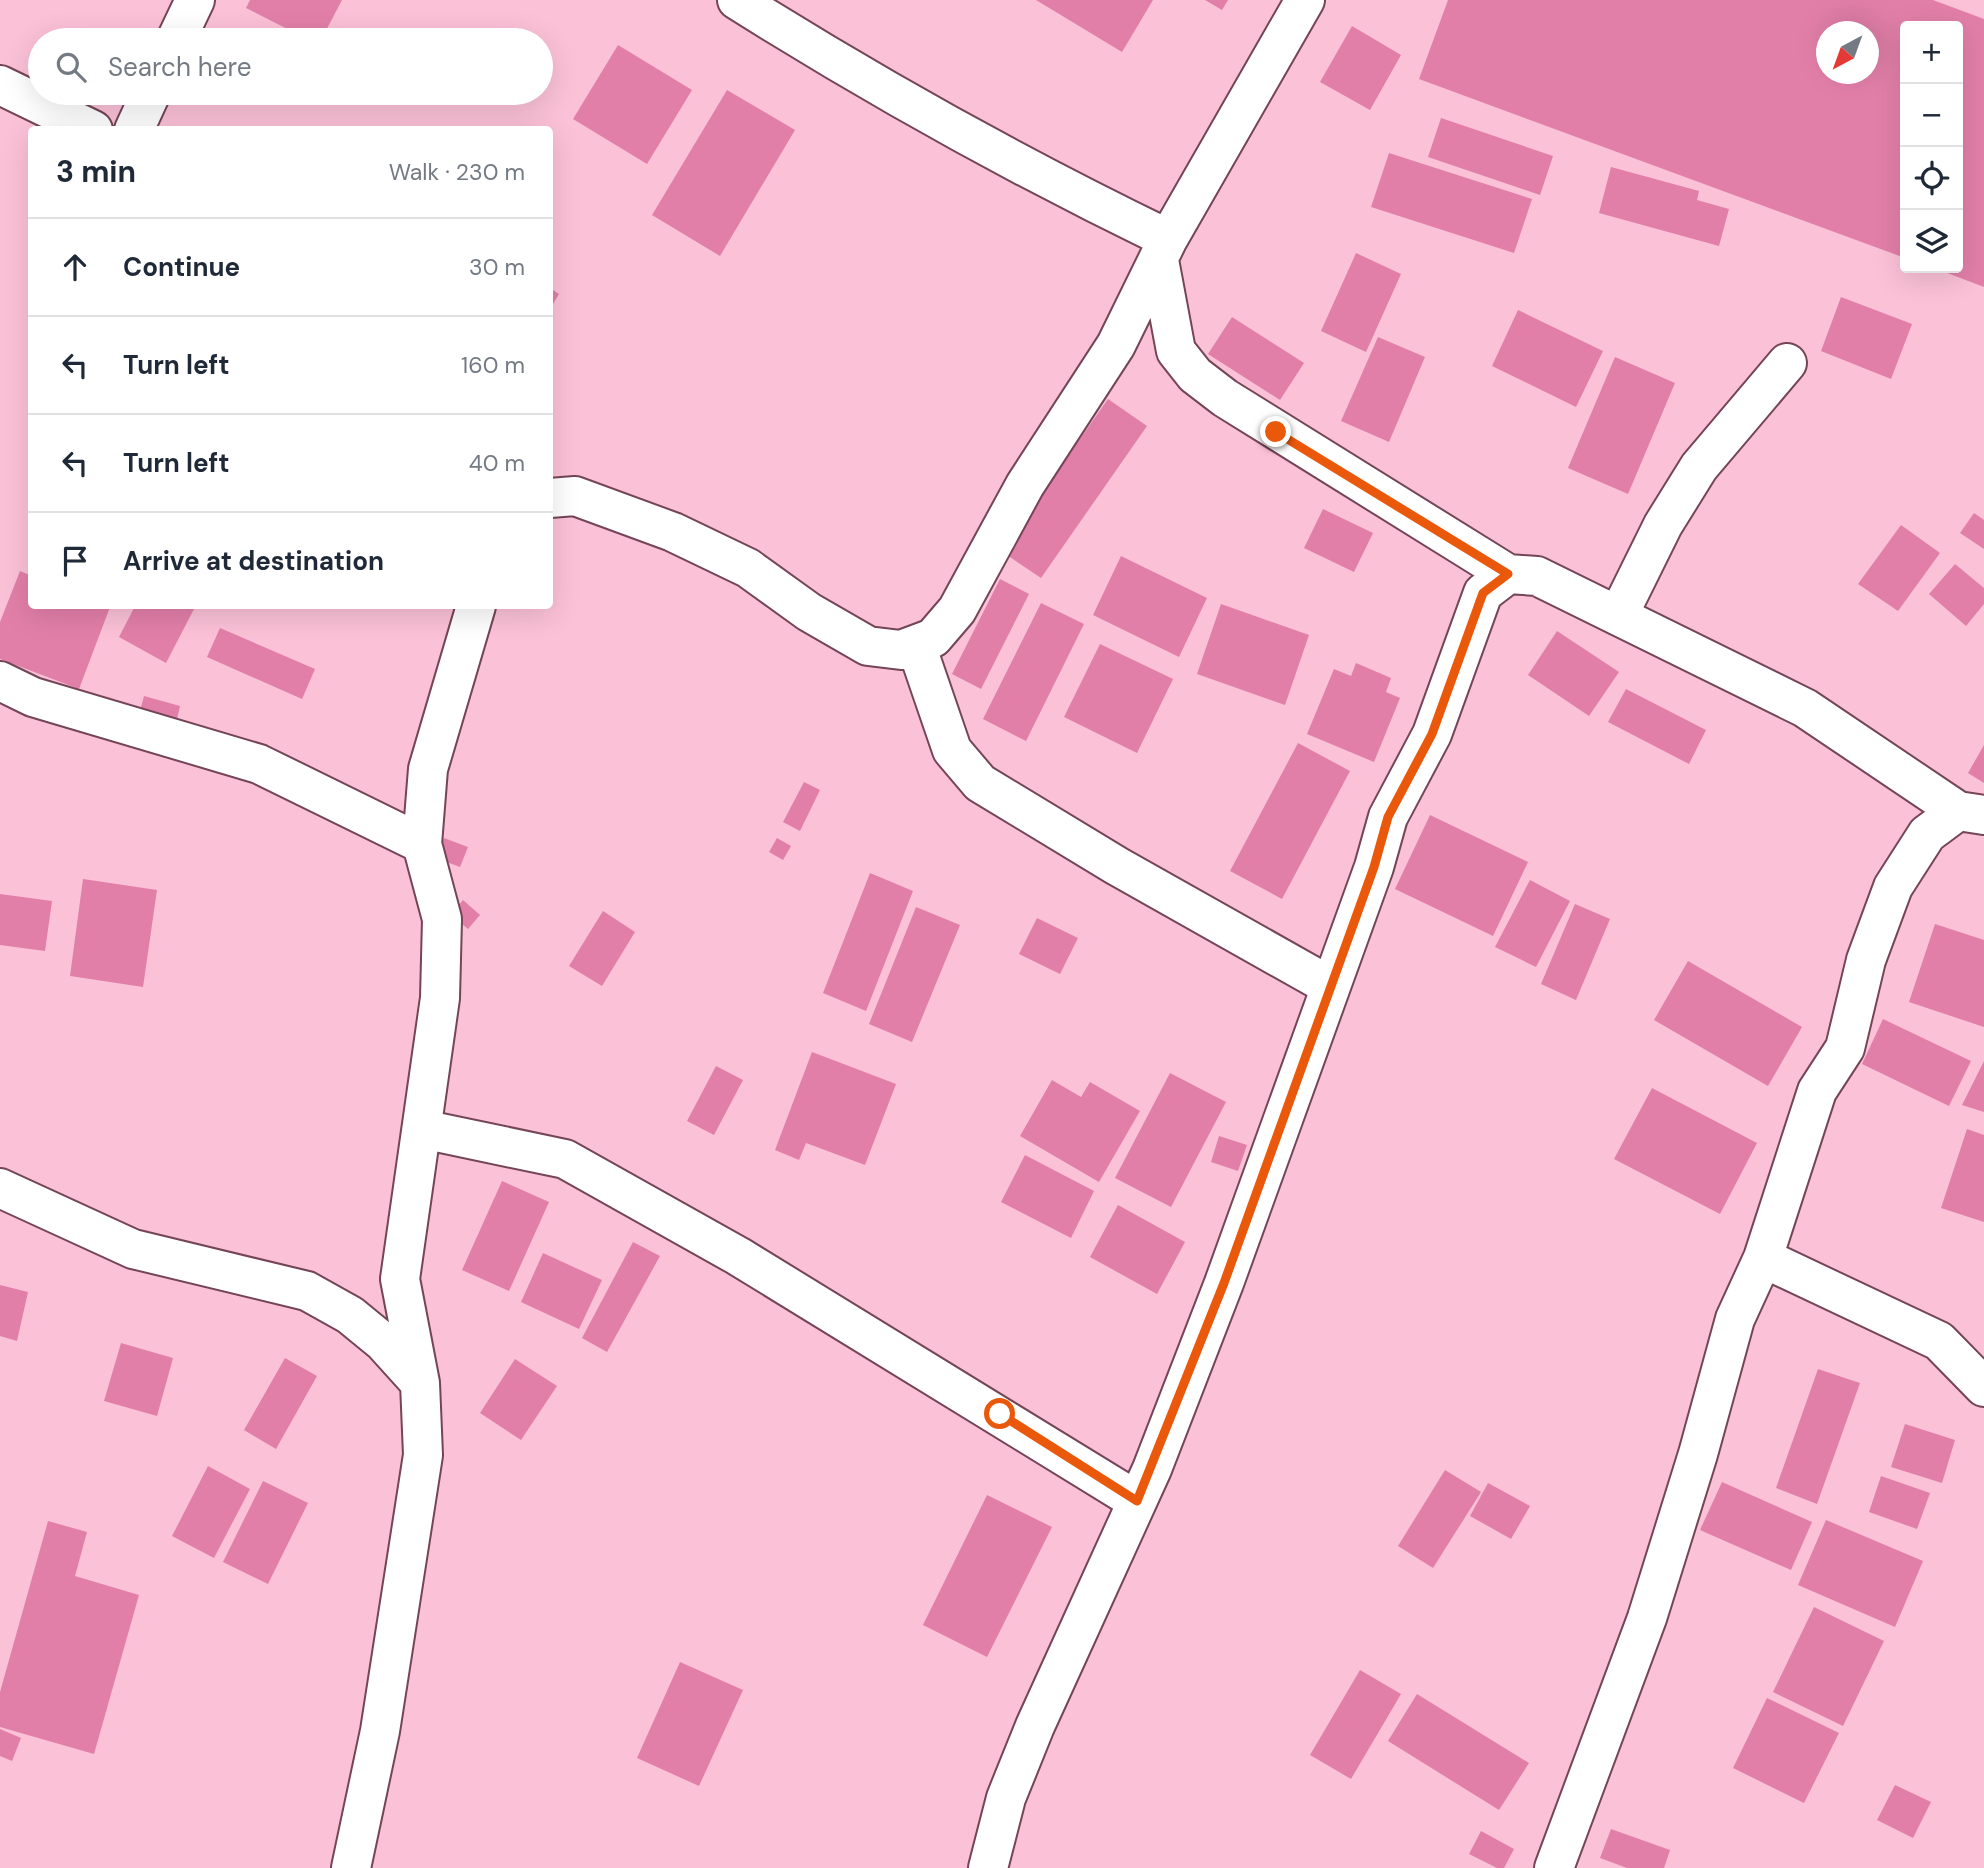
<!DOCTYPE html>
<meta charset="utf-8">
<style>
:root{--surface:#fff;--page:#f6f6f7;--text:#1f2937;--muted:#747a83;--line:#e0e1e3}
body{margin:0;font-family:"DM Sans",sans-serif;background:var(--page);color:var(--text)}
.controls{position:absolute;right:21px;top:21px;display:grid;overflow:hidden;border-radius:7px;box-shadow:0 7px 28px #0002}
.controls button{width:63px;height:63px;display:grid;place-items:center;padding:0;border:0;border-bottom:2px solid var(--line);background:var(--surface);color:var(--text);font:35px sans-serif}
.compass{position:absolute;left:1816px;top:21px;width:63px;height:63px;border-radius:50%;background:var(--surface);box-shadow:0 7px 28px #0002;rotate:221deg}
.stop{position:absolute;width:21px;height:21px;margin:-16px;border:5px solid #ea580c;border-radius:50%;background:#fff}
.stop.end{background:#ea580c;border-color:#fff;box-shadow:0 2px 7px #0008}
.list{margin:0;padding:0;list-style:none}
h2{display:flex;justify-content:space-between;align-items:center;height:91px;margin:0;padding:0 28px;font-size:30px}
h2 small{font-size:23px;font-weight:400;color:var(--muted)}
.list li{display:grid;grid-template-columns:46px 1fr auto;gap:21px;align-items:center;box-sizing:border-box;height:98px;padding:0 28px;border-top:2px solid var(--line)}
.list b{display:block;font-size:26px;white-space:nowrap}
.list em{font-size:23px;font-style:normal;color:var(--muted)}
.icon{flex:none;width:38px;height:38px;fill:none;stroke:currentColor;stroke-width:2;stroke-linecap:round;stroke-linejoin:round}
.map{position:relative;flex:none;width:1984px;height:1868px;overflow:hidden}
.search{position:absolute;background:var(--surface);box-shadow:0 7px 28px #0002;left:28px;top:28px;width:525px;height:77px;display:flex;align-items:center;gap:18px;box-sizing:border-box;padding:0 24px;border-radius:38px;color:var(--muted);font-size:26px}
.panel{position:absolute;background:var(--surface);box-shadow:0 7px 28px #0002;left:28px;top:126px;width:525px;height:483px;border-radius:7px}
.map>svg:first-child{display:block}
.building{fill:#e27fa9;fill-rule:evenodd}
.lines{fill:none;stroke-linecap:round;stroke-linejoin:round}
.minor-casing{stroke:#744457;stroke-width:42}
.minor{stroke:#fff;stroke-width:38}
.route{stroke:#ea580c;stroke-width:9}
</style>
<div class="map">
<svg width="1984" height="1868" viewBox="0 0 1984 1868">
<rect width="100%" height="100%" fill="#fbc1d7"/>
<path class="building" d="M250,0H342L321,40H309L246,8Z
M1036,0H1153L1122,52Z
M1205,0H1228L1222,10Z
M1448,0H1933L1984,19V287L1934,268H1958V26H1905V258L1419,79ZM1826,32H1868V74H1826Z
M1352,26L1401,55L1370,110L1320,82Z
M618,45L692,90L647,164L573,119Z
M727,90L795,130L720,256L652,215Z
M1441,118L1553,156L1540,195L1428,157Z
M1389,153L1532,199L1514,253L1371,207Z
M1611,167L1699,191L1697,200L1729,209L1719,246L1599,213Z
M1356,253L1401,274L1366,352L1321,331Z
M550,288L559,294L550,309Z
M1841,297L1912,324L1891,379L1821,351Z
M1518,310L1603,351L1576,407L1492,366Z
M1232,317L1304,363L1280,400L1208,354Z
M1378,337L1425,357L1389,442L1341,421Z
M1615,357L1675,383L1628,494L1568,468Z
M1108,399L1147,426L1041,578L1001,551Z
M1323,509L1373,533L1354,572L1304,548Z
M1974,513L1984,520V549L1960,533Z
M1901,525L1940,553L1898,611L1858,584Z
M1121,556L1207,598L1179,657L1093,615Z
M1955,564L1984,588V604L1966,626L1929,594Z
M20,571L32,576V606L110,607L79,689L0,659V622Z
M1000,579L1029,594L981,689L952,674Z
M1041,603L1084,624L1026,741L983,719Z
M1221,604L1309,635L1285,705L1197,674Z
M135,606H187L194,609L166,663L119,637Z
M220,628L315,669L302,699L207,657Z
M1557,631L1619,672L1589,716L1528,675Z
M1100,644L1173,679L1137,753L1064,717Z
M1356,663L1391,678L1386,692L1400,698L1374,762L1307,734L1334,669L1351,676Z
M1626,689L1706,730L1689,764L1608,722Z
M144,696L180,706L175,728L138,718Z
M1298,743L1350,771L1282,899L1230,871Z
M1984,745V783L1968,773Z
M804,782L820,790L800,831L783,822Z
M1430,815L1528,862L1493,936L1395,889Z
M444,838L468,847L460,867L436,858Z
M777,838L791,846L783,860L769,852Z
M870,873L913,891L866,1011L823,993Z
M83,879L157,890L143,987L70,976Z
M1530,880L1570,901L1536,967L1495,947Z
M0,894L52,901L45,951L0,945Z
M463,900L480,915L468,929L451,915Z
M1575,904L1610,919L1576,1000L1541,984Z
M916,907L960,925L912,1042L869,1024Z
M603,911L635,932L602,986L569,966Z
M1037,918L1078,938L1060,974L1019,954Z
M1935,924L1984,940V1027L1909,1002Z
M1688,961L1802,1027L1768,1086L1654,1020Z
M1883,1019L1971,1061L1949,1106L1862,1064Z
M812,1052L896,1084L865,1165L806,1143L799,1160L775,1150Z
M1984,1061V1112L1962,1105Z
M716,1066L743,1080L714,1135L687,1121Z
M1170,1073L1226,1102L1171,1207L1115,1178Z
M1052,1080L1081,1097L1090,1082L1140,1111L1099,1182L1020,1136Z
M1652,1088L1757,1143L1720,1214L1614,1159Z
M1967,1129L1984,1135V1222L1941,1208Z
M1219,1136L1247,1145L1238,1171L1211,1162Z
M1025,1155L1094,1191L1071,1238L1001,1202Z
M502,1181L549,1202L509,1291L462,1270Z
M1118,1205L1185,1242L1157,1294L1090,1257Z
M633,1242L660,1256L607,1352L582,1338Z
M543,1253L602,1280L579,1329L521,1302Z
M0,1285L28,1292L17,1341L0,1336Z
M121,1343L173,1358L157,1416L104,1401Z
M285,1358L317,1376L276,1449L244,1430Z
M515,1359L557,1386L521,1440L480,1413Z
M1818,1369L1860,1383L1817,1504L1776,1488Z
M1905,1424L1955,1440L1942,1483L1891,1467Z
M208,1466L250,1489L214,1558L172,1536Z
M1445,1470L1481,1492L1433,1568L1398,1546Z
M1881,1476L1930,1493L1917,1529L1869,1512Z
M263,1481L308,1503L268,1584L223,1562Z
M1722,1482L1812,1522L1791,1570L1700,1530Z
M1488,1483L1530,1506L1511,1539L1470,1516Z
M987,1495L1052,1527L987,1657L923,1625Z
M1826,1520L1923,1561L1895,1627L1798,1585Z
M48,1521L87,1532L75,1576L139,1595L94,1754L0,1727V1692Z
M1814,1607L1884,1641L1843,1726L1773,1692Z
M680,1662L743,1690L699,1786L637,1758Z
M1360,1670L1401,1694L1351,1779L1310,1755Z
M1417,1694L1529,1763L1499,1810L1388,1741Z
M1767,1698L1839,1733L1804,1803L1733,1768Z
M0,1729L21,1738L12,1761L0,1756Z
M1895,1785L1931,1802L1913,1838L1877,1820Z
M1611,1829L1670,1850L1664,1868H1627L1600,1858Z
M1481,1831L1514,1849L1504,1868H1497L1469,1854Z"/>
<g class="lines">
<defs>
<path id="minor" d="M737,0C877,88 1019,167 1168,239
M176,40L195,0
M0,85L93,130
M134,130L151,93
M1159,260L1176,351L1195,375L1225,398L1508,574L1537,576L1805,708L1958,811
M550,498L575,496L673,532L748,568L809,612L868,646L901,650L933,638L957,610L1025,485L1116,345L1168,239L1305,0
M1618,616L1663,525L1699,467L1787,363
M916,645L952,750L980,783L1117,866L1330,986
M0,681L33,697L259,764L422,844
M422,1129L565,1159L738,1256L1137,1501
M0,1188L133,1249L307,1291L350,1315L383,1342L420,1383
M1763,1258L1939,1341L1984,1387
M351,1868L380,1731L423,1455L420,1383L400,1279L440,998L442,919L422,844L428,769L476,606
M988,1868L1006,1798L1035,1726L1152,1469L1224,1283L1374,867L1388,817L1432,734L1483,593L1508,574
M1554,1868L1647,1618L1698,1454L1735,1319L1763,1258L1817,1091L1845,1048L1866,960L1893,887L1927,834L1958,811L1984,815"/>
</defs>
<use href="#minor" class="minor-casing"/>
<use href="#minor" class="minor"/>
</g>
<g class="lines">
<path class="route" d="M1000,1414L1137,1501L1224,1283L1374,867L1388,817L1432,734L1483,593L1508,574L1276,432"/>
</g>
</svg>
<div class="controls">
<button>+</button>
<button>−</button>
<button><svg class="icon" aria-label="locate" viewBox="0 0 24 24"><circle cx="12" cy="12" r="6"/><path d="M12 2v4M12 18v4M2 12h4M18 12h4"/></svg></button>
<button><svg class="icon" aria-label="layers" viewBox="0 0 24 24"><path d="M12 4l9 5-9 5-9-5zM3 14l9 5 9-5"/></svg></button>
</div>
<svg class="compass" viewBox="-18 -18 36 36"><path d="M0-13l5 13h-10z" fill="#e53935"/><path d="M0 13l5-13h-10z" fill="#747a83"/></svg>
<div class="stop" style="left:1000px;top:1414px"></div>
<div class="stop end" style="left:1276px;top:432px"></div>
<div class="search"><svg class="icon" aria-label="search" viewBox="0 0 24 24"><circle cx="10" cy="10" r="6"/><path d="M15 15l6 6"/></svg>Search here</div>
<section class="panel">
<h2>3 min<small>Walk · 230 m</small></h2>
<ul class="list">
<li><svg class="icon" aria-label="ahead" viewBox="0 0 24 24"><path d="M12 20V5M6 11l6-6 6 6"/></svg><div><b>Continue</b></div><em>30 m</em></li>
<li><svg class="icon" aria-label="left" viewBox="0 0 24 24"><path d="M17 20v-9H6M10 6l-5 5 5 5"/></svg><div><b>Turn left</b></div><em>160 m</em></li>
<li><svg class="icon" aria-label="left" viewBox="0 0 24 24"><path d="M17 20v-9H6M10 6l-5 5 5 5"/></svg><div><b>Turn left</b></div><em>40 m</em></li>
<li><svg class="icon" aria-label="arrive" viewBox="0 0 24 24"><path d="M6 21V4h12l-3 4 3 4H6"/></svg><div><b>Arrive at destination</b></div></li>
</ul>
</section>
</div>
